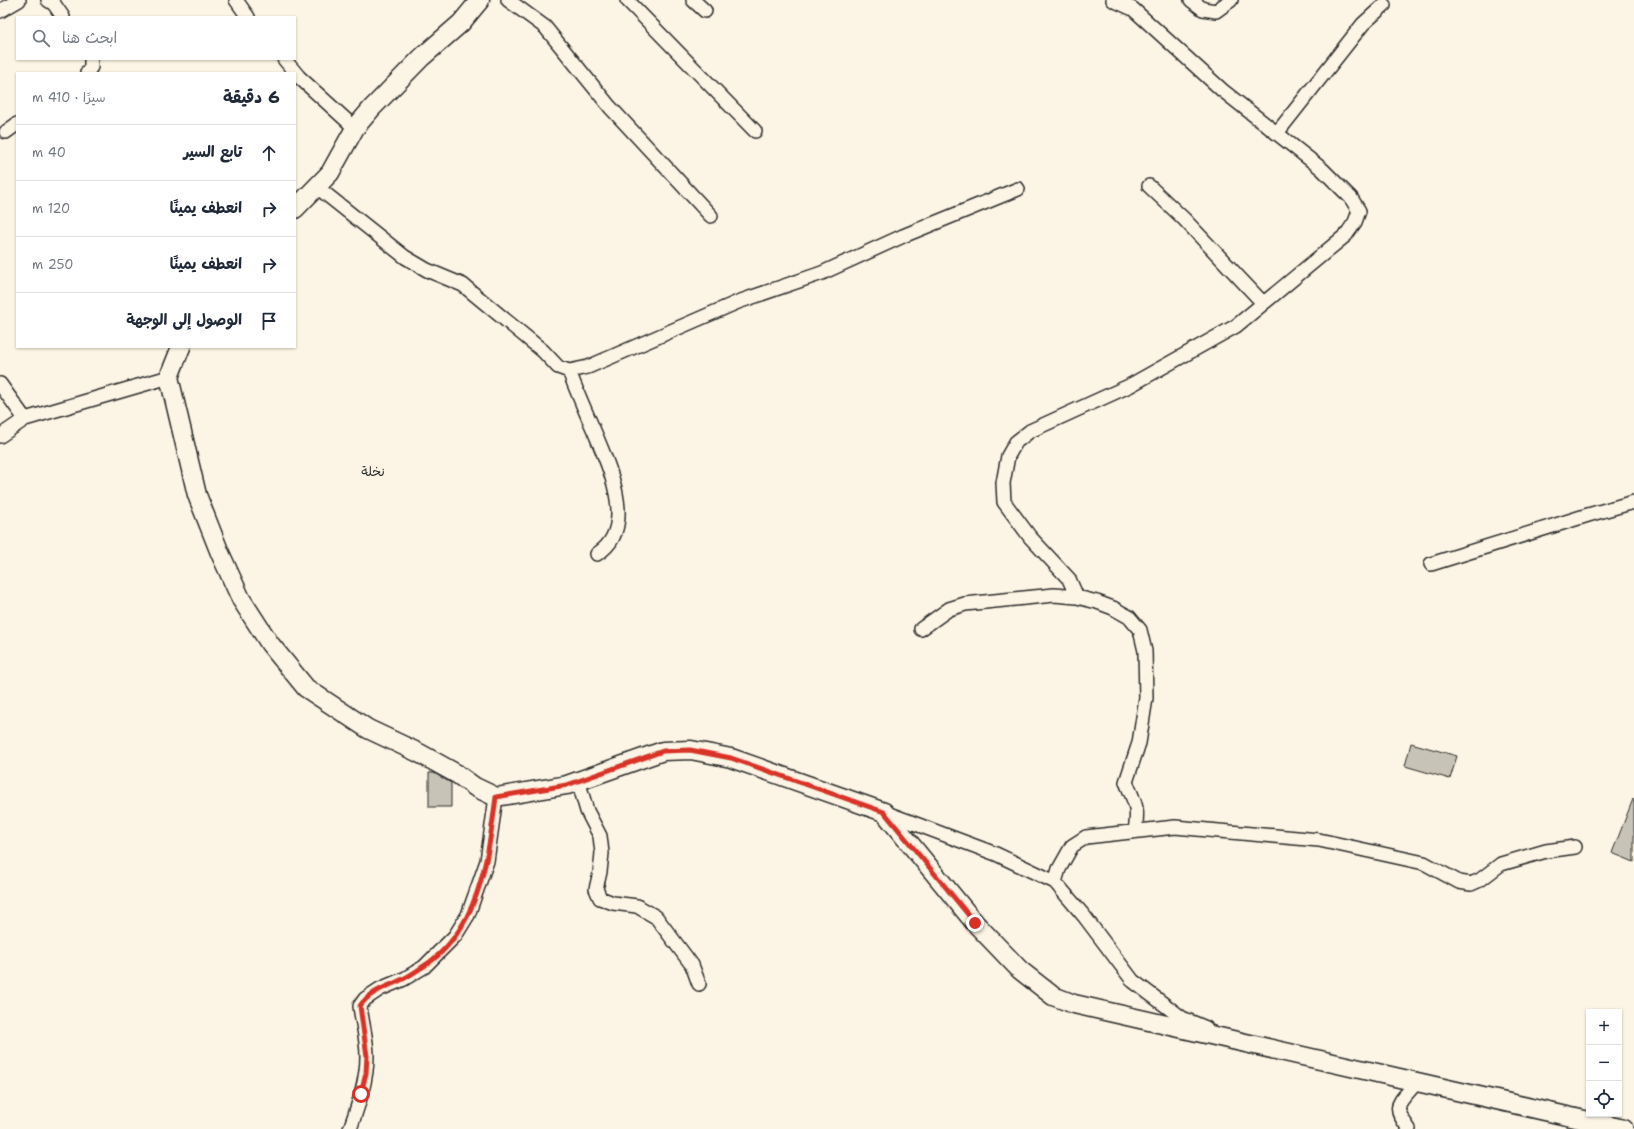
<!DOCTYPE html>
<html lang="ar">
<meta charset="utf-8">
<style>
:root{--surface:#fff;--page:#f6f6f7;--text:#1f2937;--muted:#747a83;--line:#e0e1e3}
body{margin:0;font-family:"Shantell Sans","Playpen Sans Arabic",sans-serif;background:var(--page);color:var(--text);direction:rtl}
.controls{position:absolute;right:12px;bottom:12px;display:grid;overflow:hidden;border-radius:0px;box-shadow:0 1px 3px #0004}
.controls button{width:36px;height:36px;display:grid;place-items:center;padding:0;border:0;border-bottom:1px solid var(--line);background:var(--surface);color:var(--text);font:20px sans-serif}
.stop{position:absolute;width:12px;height:12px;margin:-9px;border:3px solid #d93025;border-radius:50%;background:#fff}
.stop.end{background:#d93025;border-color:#fff;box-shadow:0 1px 4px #0008}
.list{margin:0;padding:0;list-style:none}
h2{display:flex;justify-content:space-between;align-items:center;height:52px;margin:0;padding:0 16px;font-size:17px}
h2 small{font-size:13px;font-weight:400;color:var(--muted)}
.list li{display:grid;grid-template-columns:26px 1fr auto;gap:12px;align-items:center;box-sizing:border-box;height:56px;padding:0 16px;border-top:1px solid var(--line)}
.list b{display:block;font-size:15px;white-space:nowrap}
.list em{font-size:13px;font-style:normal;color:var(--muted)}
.icon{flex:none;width:22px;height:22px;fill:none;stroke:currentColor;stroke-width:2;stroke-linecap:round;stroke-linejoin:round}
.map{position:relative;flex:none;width:1634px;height:1129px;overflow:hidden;direction:ltr}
.search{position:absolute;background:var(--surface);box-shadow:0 1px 3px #0004;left:16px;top:16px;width:280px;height:44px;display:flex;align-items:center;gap:10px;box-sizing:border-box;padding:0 14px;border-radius:0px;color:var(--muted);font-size:15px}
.panel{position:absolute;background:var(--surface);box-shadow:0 1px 3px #0004;left:16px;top:72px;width:280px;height:276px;border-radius:0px;direction:rtl}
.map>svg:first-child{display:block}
.building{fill:#c8c3b7;stroke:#2b2b2b}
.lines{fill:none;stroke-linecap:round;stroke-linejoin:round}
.street-casing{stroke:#2b2b2b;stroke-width:16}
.secondary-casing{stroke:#2b2b2b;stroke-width:21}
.street{stroke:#fcf5e5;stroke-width:13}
.secondary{stroke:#fcf5e5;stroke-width:18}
.route{stroke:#d93025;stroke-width:5}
.labels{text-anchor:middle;stroke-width:4;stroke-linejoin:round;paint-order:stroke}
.quarter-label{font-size:13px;fill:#2b2b2b;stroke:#fcf5e5}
</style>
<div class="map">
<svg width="1634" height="1129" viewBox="0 0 1634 1129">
<rect width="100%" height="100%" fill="#fcf5e5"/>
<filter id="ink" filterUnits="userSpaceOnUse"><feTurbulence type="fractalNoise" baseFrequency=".025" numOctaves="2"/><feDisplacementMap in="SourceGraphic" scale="8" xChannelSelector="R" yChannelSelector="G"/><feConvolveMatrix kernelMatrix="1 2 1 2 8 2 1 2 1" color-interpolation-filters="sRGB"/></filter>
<g filter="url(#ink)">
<path class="building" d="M1411,743L1457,756L1450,779L1405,766Z
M429,773H434L451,783V807H429Z
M1633,799H1634V862L1612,853Z"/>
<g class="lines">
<defs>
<path id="street" d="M48,0L54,4L63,17
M236,0L248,17
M508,0L545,27L610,107L711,216
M627,0L755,131
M693,0L705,11
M1191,0L1203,9L1216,11L1231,0
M0,11L19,0
M284,59L299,77L355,128
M87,73L91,67V59
M6,132L17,124
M1277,133L1363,24L1384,5
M1149,186L1184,219L1263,303
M317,187L405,257L427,270L463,285L543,351L558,367L569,371L588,367L738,302L822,273L903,236L1018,189
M569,371C577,392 586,413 595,433C609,467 638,529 597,554
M0,384L25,419
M0,436L25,419L169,377
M1431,564L1588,515L1634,502
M1077,597L1069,579L1030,537L1004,502L1003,483L1008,456L1016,442L1030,431L1129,386L1236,326L1346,235L1355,222L1359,211L1351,198L1322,169L1222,90L1133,9L1113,0
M921,629L949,609L965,604L1054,595L1077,597L1097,602L1113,608L1129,617L1140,630L1145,651L1146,698L1139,743L1126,782C1135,803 1139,807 1135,831
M578,780L587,811L600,836L602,853L600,872L596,889L600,898L613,903L637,906L656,917L692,965L699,984
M884,812L996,854L1055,882L1084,916L1133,981L1182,1018L1206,1028
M1055,882L1059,869L1072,846L1086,837L1175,827L1319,840L1424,863L1459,882L1471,884L1480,880L1501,864L1546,851L1575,847
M350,1129C358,1106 367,1081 367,1056C367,1039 362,1023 360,1006L365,999L380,989L404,979L424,967L455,936L468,915L487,861L496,797
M1409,1129C1391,1104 1398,1105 1416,1083"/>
<path id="secondary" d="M295,209L330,173L355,128L372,108L422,57L461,23L480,0
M181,347L169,377L197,495L220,553L241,599L270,644L306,688L368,729L419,753L457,774L475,787L496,797L567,785L663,751L691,750L731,758L884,812L975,923L1020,970L1053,996L1074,1004L1624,1129"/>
</defs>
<use href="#street" class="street-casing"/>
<use href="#secondary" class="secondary-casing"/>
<use href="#street" class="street"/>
<use href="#secondary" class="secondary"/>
</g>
</g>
<g class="lines" filter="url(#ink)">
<path class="route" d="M361,1094L366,1073L367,1056L360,1006C370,991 387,987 403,979C409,976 415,972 421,968C479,933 488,858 496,797L567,785L663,751L690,750L731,758L884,812L975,923"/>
</g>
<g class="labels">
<g class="quarter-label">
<text x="373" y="476">نخلة</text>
</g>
</g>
</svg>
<div class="controls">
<button>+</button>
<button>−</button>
<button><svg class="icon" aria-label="locate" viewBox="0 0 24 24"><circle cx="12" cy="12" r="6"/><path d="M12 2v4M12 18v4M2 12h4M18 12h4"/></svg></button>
</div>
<div class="stop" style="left:361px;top:1094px"></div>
<div class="stop end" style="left:975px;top:923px"></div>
<div class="search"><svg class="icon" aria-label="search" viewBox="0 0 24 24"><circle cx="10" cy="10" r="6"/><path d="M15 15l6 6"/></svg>ابحث هنا</div>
<section class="panel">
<h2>6 دقيقة<small>سيرًا · 410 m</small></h2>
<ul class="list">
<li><svg class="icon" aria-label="ahead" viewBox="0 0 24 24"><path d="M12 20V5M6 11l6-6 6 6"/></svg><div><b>تابع السير</b></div><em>40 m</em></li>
<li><svg class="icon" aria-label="right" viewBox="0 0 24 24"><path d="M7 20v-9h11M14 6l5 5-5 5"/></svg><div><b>انعطف يمينًا</b></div><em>120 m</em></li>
<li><svg class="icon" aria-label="right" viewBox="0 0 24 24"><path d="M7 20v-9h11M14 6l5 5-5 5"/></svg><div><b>انعطف يمينًا</b></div><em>250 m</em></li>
<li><svg class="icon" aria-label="arrive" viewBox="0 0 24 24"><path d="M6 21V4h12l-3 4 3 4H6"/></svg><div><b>الوصول إلى الوجهة</b></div></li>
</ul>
</section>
</div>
